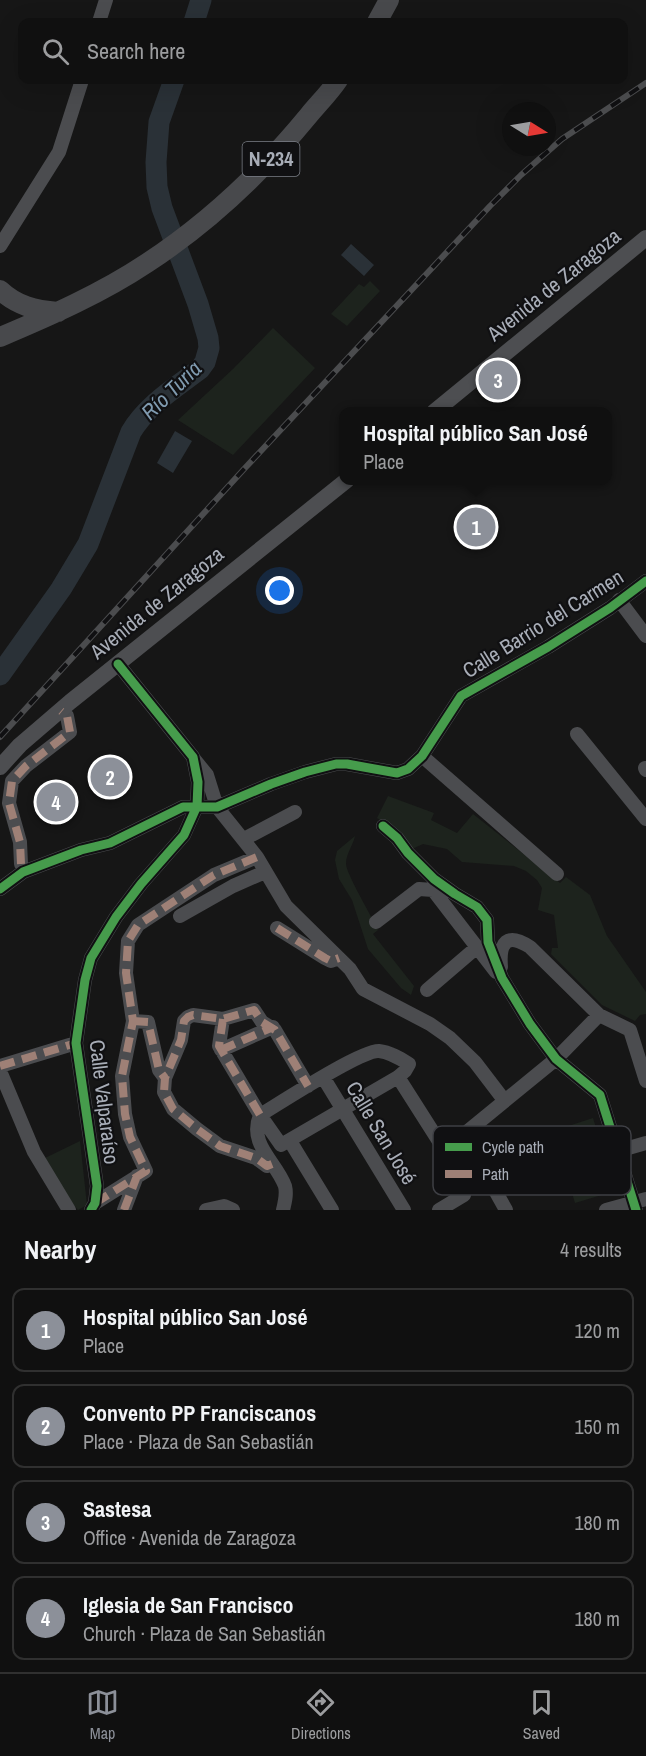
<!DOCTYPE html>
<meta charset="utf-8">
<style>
:root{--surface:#101010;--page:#191919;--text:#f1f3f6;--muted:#9c9d9f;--line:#303030;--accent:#8c9099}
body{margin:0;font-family:"Archivo Narrow",sans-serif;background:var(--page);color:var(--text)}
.compass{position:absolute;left:502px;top:102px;width:54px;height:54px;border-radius:50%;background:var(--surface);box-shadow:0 6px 24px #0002;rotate:101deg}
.you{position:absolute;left:280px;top:591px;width:21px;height:21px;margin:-15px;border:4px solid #fff;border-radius:50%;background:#1a73e8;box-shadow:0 0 0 9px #1a73e833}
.badge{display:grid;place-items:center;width:39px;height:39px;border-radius:50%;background:var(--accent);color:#fff;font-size:20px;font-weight:700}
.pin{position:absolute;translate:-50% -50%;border:3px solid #fff;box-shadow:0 2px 6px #0006}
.popup{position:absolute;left:339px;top:407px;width:273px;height:78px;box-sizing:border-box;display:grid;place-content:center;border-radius:12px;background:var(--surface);filter:drop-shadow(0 2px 4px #0005);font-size:20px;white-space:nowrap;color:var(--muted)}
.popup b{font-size:22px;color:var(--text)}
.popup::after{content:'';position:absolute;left:50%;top:100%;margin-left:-12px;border:12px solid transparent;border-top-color:var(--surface)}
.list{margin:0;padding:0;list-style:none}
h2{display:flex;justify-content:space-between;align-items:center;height:78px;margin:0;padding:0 24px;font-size:26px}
h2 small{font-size:20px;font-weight:400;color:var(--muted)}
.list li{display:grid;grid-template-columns:39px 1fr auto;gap:18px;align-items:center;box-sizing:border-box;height:84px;margin:0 12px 12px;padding:0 12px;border:2px solid var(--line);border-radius:12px}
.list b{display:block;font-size:22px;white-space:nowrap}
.list p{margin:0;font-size:20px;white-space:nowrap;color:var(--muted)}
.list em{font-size:20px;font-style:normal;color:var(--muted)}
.icon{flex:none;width:33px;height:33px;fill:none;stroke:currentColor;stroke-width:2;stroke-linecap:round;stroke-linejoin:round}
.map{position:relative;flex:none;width:646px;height:1210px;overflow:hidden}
.search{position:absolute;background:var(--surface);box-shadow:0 6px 24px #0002;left:18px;right:18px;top:18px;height:66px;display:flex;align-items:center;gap:15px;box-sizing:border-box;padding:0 21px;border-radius:12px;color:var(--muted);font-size:22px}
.sheet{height:462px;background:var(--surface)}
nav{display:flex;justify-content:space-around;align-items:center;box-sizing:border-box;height:84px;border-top:2px solid var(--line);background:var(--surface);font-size:16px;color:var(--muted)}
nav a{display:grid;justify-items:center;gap:3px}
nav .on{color:var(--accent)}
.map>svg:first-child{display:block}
.green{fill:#1d231d}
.water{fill:#2a3137}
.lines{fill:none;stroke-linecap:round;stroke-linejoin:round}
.river{stroke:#2a3137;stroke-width:21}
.minor{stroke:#4b4c4f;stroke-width:14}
.major{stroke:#4d4e51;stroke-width:16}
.highway{stroke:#48494c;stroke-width:20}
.rail-casing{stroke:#4b4c4e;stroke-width:6}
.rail{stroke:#101012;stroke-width:4;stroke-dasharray:11;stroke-linecap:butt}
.quiet{stroke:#9e8076;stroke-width:8;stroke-dasharray:15 8;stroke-linecap:butt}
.cycleway-casing{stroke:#101012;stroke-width:13}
.cycleway{stroke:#469c4c;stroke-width:9}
.labels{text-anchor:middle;stroke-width:4.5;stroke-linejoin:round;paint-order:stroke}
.shield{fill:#101012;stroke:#7a7e86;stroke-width:1.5}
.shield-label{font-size:20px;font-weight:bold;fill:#a8adb7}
.street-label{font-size:21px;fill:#a8adb7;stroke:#101012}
.water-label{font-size:22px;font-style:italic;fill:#809bb0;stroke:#101012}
.key{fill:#101012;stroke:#3e3f44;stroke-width:1.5}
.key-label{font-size:16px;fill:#a8adb7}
</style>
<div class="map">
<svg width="646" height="1210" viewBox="0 0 646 1210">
<rect width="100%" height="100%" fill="#161616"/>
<path class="green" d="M370,281L380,291L347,326L331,314L359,284L364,287Z
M273,328L315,368L233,455L178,420L233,369Z
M388,796L434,813L431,820L457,833L473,814L560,883L566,877L590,895L607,936L646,992V1014L640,1015L635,1021L602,1005L551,954L552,948H558L554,915L538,910L542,888L537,880L526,871L514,866L462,862L447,849L423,844L412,849L391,827L377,818Z
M355,836C353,846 346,853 346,864C346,873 372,917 378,930L373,934L414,986L411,995L401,988L368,949L352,900L339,879L335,860L337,851Z
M593,1118L615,1191L575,1203L553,1131Z
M80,1141L87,1205L78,1210L61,1189L45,1158Z"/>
<path class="water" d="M351,244L374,265L364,276L341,255Z
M175,431L192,441L173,473L157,463Z"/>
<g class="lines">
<path class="river" d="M194,22L201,0
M0,675L61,589L88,544L131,432C147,405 175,388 200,369L205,362L209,348L208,338L198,304L162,208L157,187L156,162L159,122L174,80"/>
<path class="minor" d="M99,22L106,0
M0,246L59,152L82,80
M619,600L646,636
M577,734L646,819
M422,756L557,874
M194,759L207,775L217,807L257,857L286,906L350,969L363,989L430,1024L450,1038L475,1062L504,1100
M645,768L646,770
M383,826L397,838L408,853L434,879L455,894L477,907L487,920L488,942L502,978L530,1024L556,1059L600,1095L636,1210
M244,839L295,812
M21,864L20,842L9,803L12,781L26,766L70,732L67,716L61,711
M0,889L23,872L81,850L110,843L183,807H217L271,784L305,772L336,764H347L397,773L408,769L422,756L461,696L548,647L610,608L646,581
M180,916L233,886L265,872
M376,922L419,889L433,890L496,972
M277,928L325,958L331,961L339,958
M501,967C499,942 507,932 530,947L599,1015L630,1030L646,1081
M427,990L476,948
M223,1019L219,1046L260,1115L281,1145L398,1077L405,1071L409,1064C401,1059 390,1052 379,1051C361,1050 280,1103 260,1115
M133,1021L148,1022L159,1070L165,1078
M221,1050L273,1027
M0,1066L76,1043
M0,1071L34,1152L69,1210
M323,1077L404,1210
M398,1077L440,1143
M260,1115C248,1145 276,1161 285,1186C287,1194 285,1202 283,1210
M468,1131L556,1059L599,1015
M290,1141L332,1210
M618,1151L646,1143
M272,1164L267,1166L256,1158L220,1146L197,1129L173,1109L164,1092L165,1078L181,1040L184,1021L188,1017L193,1015L223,1019L254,1010L262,1022L275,1030L308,1086
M491,1183L506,1210
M95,1203L146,1171L130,1137L125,1114L122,1076L133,1021L126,973L128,941L138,925L214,875L257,857
M91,1210L95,1203L97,1186L76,1043L85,980L91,958L116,917L141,884L184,835L197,806L198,782L193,757L118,664
M124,1210L137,1176
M206,1210L224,1206L233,1210
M439,1210L464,1195
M606,1210L646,1199"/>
<path class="major" d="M434,412L646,238
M0,767L20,745L70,702L347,480"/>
<path class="highway" d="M377,22L389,0
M0,290C17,306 35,310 58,312
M0,337C50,316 102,293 147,263C208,223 263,171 309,115C319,103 330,92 338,80"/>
<defs>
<path id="rail" d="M0,737L245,468L490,206L521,175L562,139L646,83"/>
</defs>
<use href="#rail" class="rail-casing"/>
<use href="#rail" class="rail"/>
<path class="quiet" d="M21,864L20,842L9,803L12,781L26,766L70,732L67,716L61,711
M277,928L325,958L331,961L339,958
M223,1019L219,1046L260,1115
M133,1021L148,1022L159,1070L165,1078
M221,1050L273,1027
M0,1066L76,1043
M272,1164L267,1166L256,1158L220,1146L197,1129L173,1109L164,1092L165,1078L181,1040L184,1021L188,1017L193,1015L223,1019L254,1010L262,1022L275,1030L308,1086
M95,1203L146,1171L130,1137L125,1114L122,1076L133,1021L126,973L128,941L138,925L214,875L257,857
M124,1210L137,1176"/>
<defs>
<path id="cycleway" d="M383,826L397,838L408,853L434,879L455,894L477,907L487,920L488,942L502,978L530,1024L556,1059L600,1095L636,1210
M0,889L23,872L81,850L110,843L183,807H217L271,784L305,772L336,764H347L397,773L408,769L422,756L461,696L548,647L610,608L646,581
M91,1210L95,1203L97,1186L76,1043L85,980L91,958L116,917L141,884L184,835L197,806L198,782L193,757L118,664"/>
</defs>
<use href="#cycleway" class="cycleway-casing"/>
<use href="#cycleway" class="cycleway"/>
</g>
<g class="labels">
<rect class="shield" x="242.5" y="142" width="57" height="34" rx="4.5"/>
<g class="shield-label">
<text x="271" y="166">N-234</text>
</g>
<g class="street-label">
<text transform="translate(554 285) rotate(-39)" y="7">Avenida de Zaragoza</text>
<text transform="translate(157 603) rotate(-39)" y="7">Avenida de Zaragoza</text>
<text transform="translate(543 624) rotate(-32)" y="7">Calle Barrio del Carmen</text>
<text transform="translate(104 1102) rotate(83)" y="7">Calle Valparaíso</text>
<text transform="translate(381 1133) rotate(59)" y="7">Calle San José</text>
</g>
<g class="water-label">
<text transform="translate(171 390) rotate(-44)" y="8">Río Turia</text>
</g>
</g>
<rect x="433" y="1126" width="198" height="69" rx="9" class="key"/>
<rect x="445" y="1143" width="27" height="8" fill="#469c4c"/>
<rect x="445" y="1170" width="27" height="8" fill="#9e8076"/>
<g class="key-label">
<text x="482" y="1153">Cycle path</text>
<text x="482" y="1180">Path</text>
</g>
</svg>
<svg class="compass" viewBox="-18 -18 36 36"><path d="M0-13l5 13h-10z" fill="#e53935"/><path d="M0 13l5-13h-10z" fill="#9c9d9f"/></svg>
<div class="you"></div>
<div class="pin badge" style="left:476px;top:527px">1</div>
<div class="popup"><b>Hospital público San José</b>Place</div>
<div class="pin badge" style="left:110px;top:777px">2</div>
<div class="pin badge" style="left:498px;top:380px">3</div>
<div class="pin badge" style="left:56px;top:802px">4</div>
<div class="search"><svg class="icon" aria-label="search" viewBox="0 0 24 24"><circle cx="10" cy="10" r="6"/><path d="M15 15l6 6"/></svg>Search here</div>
</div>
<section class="sheet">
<h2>Nearby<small>4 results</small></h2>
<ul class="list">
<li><span class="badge">1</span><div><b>Hospital público San José</b><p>Place</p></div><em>120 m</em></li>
<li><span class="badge">2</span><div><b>Convento PP Franciscanos</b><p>Place · Plaza de San Sebastián</p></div><em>150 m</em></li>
<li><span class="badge">3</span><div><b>Sastesa</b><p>Office · Avenida de Zaragoza</p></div><em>180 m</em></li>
<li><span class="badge">4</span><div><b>Iglesia de San Francisco</b><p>Church · Plaza de San Sebastián</p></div><em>180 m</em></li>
</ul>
</section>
<nav>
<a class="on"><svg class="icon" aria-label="map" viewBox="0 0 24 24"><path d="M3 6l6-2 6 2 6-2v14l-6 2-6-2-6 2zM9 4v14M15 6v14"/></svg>Map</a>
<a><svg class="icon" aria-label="directions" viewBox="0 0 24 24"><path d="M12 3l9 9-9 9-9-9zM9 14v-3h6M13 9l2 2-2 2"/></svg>Directions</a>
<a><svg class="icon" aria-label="saved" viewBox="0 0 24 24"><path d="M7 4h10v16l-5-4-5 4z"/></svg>Saved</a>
</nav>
